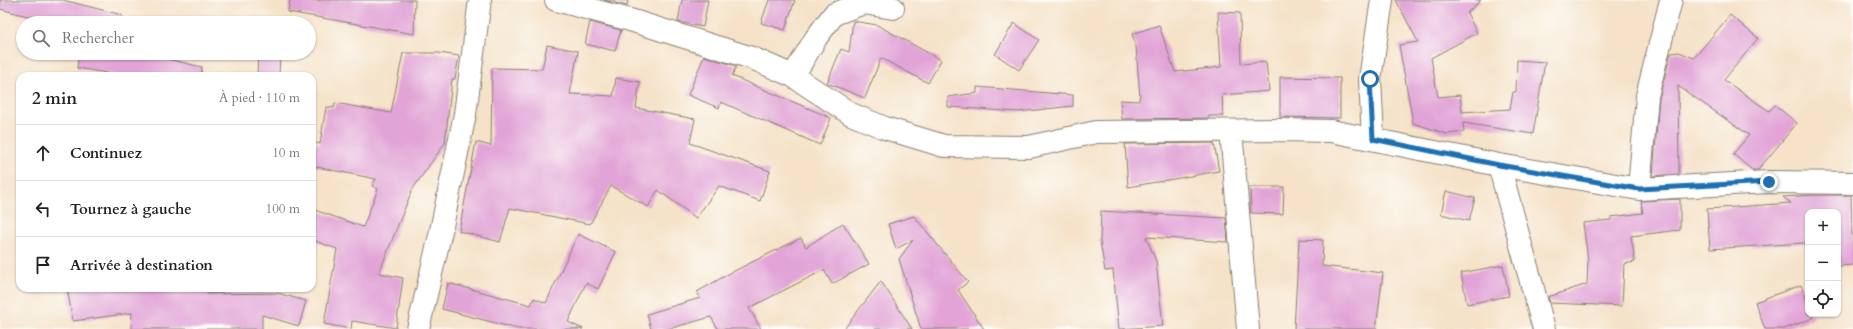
<!DOCTYPE html>
<html lang="fr">
<meta charset="utf-8">
<style>
:root{--surface:#fff;--page:#f2f2f2;--text:#222;--muted:#767676;--line:#e0e0e0}
body{margin:0;font-family:Cardo,serif;background:var(--page);color:var(--text)}
.controls{position:absolute;right:12px;bottom:12px;display:grid;overflow:hidden;border-radius:8px;box-shadow:0 1px 3px #0004}
.controls button{width:36px;height:36px;display:grid;place-items:center;padding:0;border:0;border-bottom:1px solid var(--line);background:var(--surface);color:var(--text);font:20px sans-serif}
.stop{position:absolute;width:12px;height:12px;margin:-9px;border:3px solid #1f6fb2;border-radius:50%;background:#fff}
.stop.end{background:#1f6fb2;border-color:#fff;box-shadow:0 1px 4px #0008}
.list{margin:0;padding:0;list-style:none}
h2{display:flex;justify-content:space-between;align-items:center;height:52px;margin:0;padding:0 16px;font-size:17px}
h2 small{font-size:13px;font-weight:400;color:var(--muted)}
.list li{display:grid;grid-template-columns:26px 1fr auto;gap:12px;align-items:center;box-sizing:border-box;height:56px;padding:0 16px;border-top:1px solid var(--line)}
.list b{display:block;font-size:15px;white-space:nowrap}
.list em{font-size:13px;font-style:normal;color:var(--muted)}
.icon{flex:none;width:22px;height:22px;fill:none;stroke:currentColor;stroke-width:2;stroke-linecap:round;stroke-linejoin:round}
.map{position:relative;flex:none;width:1853px;height:329px;overflow:hidden}
.search{position:absolute;background:var(--surface);box-shadow:0 1px 3px #0004;left:16px;top:16px;width:300px;height:44px;display:flex;align-items:center;gap:10px;box-sizing:border-box;padding:0 14px;border-radius:22px;color:var(--muted);font-size:15px}
.panel{position:absolute;background:var(--surface);box-shadow:0 1px 3px #0004;left:16px;top:72px;width:300px;height:220px;border-radius:12px}
.map>svg:first-child{display:block}
.building{fill:#e2a4d7}
.lines{fill:none;stroke-linecap:round;stroke-linejoin:round}
.minor-casing{stroke:#887f72;stroke-width:24}
.minor{stroke:#fff;stroke-width:22}
.route{stroke:#1f6fb2;stroke-width:5}
</style>
<div class="map">
<svg width="1853" height="329" viewBox="0 0 1853 329">
<rect width="100%" height="100%" fill="#fdfcf7"/>
<filter id="ink" filterUnits="userSpaceOnUse"><feTurbulence type="fractalNoise" baseFrequency=".025" numOctaves="2"/><feDisplacementMap in="SourceGraphic" scale="8" xChannelSelector="R" yChannelSelector="G"/><feConvolveMatrix kernelMatrix="1 2 1 2 8 2 1 2 1" color-interpolation-filters="sRGB"/></filter>
<filter id="wash" filterUnits="userSpaceOnUse"><feTurbulence type="fractalNoise" baseFrequency=".012" numOctaves="4" result="noise"/><feDisplacementMap in="SourceGraphic" scale="16" xChannelSelector="R" yChannelSelector="G"/><feGaussianBlur stdDeviation="0.9" result="paint"/><feColorMatrix in="noise" values="0 0 0 0 0 0 0 0 0 0 0 0 0 0 0 0 0 1.4 0 .05"/><feComposite in="paint" operator="in"/></filter>
<g filter="url(#wash)">
<rect width="100%" height="100%" fill="#f5e2c8"/>
<g id="blocks">
<path class="building" d="M0,0H63L122,15L121,23H55L0,9Z
M290,0H415L414,34L288,12Z
M604,0H628L627,6Z
M682,0H708L703,27L678,22Z
M769,0H795L785,30L761,23Z
M1396,0H1481L1467,13L1477,33L1431,58L1438,97L1460,95L1462,112L1510,109L1513,92H1516L1517,60L1545,62L1533,134L1463,123L1464,132L1447,134L1413,123L1399,45L1418,42Z
M1218,12L1240,13L1241,64L1266,62L1269,91L1222,95L1223,116H1208L1209,118L1122,119L1120,100L1139,101V98L1140,97L1136,46L1132,34L1159,25L1175,72L1221,67Z
M1730,15L1758,38L1724,80L1769,111L1775,105L1797,123L1758,170H1752L1733,154L1749,135L1678,86L1679,174L1653,176L1659,98L1671,53L1679,52L1694,58Z
M853,21L877,25L941,60L928,83L881,58L865,98L827,83L841,49L849,52Z
M590,22L621,30L615,51L585,44Z
M1014,23L1039,40L1019,70L995,54Z
M547,45L578,51L570,94L613,96L616,78L640,82L636,108L695,119L690,143L770,171L760,201L719,186L696,218L658,190L648,207L611,186L590,224L510,208L500,242L459,231L476,142L491,146L492,68L542,69Z
M79,53H141L202,67L201,76H124L77,68Z
M258,53H280L279,76H257Z
M403,53H439L459,56L455,79H452L445,143L412,190L379,273L403,278L396,328L352,321L351,329L324,324L337,249L312,240V209L363,227L378,189L372,186L376,179L312,166V142L320,144L326,107L334,108L335,103L391,113Z
M704,56L736,66L732,76L831,118L820,145L721,102L719,108L688,95Z
M1280,77L1340,78V118L1280,117Z
M977,87L1073,95V106L1018,112L948,107V97L977,93Z
M1214,143L1219,171L1128,187L1125,144Z
M1250,187H1284L1283,214L1251,213Z
M1446,191L1475,198L1469,221L1441,214Z
M1812,195H1851L1853,265L1838,266V212H1808V267H1806L1805,243L1710,249L1707,209L1791,203L1783,197Z
M1680,199V230L1631,236L1635,262L1624,264L1622,306L1550,303L1548,297L1587,284L1588,260L1583,223L1611,220V217L1643,213L1641,201Z
M1101,211L1226,218L1228,242L1146,237L1156,261L1163,326L1119,329L1113,270L1105,271L1100,241Z
M914,216L968,282L958,290L984,329H921L899,259L913,240L896,249L888,224Z
M843,223L869,264L832,284L824,270L749,308L761,329H718L711,317L668,329H651L647,314L700,298L697,292L730,273L801,238L806,247Z
M578,234L616,252L598,289L586,283L568,322L583,329H518L442,309L448,283L531,305L534,298L546,303Z
M1299,239L1323,240L1322,266L1383,273L1376,329H1294Z
M1503,265L1509,296L1467,304L1461,273Z
M881,281L912,329H844Z
M1801,285L1808,304V314H1812L1813,318L1784,329H1765L1755,302Z
M67,288H207V294L277,293L306,301L299,326L262,315V329H131L132,313L73,321Z"/>
</g>
</g>
<g filter="url(#ink)">
<use href="#blocks" fill-opacity="0" stroke="#887f72" stroke-width="1"/>
<g class="lines">
<defs>
<path id="minor" d="M556,0L630,20L752,58L793,76L851,114L885,128L944,146L1029,147L1096,132L1279,130L1331,131L1499,165L1639,189L1769,182L1853,183
M793,76L816,38L834,14L864,3L893,8
M1231,131L1248,329
M1373,139L1370,79L1382,0
M1499,165L1544,329
M1639,189L1647,96L1671,0
M418,329L441,231L465,114L480,0"/>
</defs>
<use href="#minor" class="minor-casing"/>
<use href="#minor" class="minor"/>
</g>
</g>
<g class="lines" filter="url(#ink)">
<path class="route" d="M1370,79L1373,139L1499,165L1639,189L1769,182"/>
</g>
</svg>
<div class="controls">
<button>+</button>
<button>−</button>
<button><svg class="icon" aria-label="locate" viewBox="0 0 24 24"><circle cx="12" cy="12" r="6"/><path d="M12 2v4M12 18v4M2 12h4M18 12h4"/></svg></button>
</div>
<div class="stop" style="left:1370px;top:79px"></div>
<div class="stop end" style="left:1769px;top:182px"></div>
<div class="search"><svg class="icon" aria-label="search" viewBox="0 0 24 24"><circle cx="10" cy="10" r="6"/><path d="M15 15l6 6"/></svg>Rechercher</div>
<section class="panel">
<h2>2 min<small>À pied · 110 m</small></h2>
<ul class="list">
<li><svg class="icon" aria-label="ahead" viewBox="0 0 24 24"><path d="M12 20V5M6 11l6-6 6 6"/></svg><div><b>Continuez</b></div><em>10 m</em></li>
<li><svg class="icon" aria-label="left" viewBox="0 0 24 24"><path d="M17 20v-9H6M10 6l-5 5 5 5"/></svg><div><b>Tournez à gauche</b></div><em>100 m</em></li>
<li><svg class="icon" aria-label="arrive" viewBox="0 0 24 24"><path d="M6 21V4h12l-3 4 3 4H6"/></svg><div><b>Arrivée à destination</b></div></li>
</ul>
</section>
</div>
